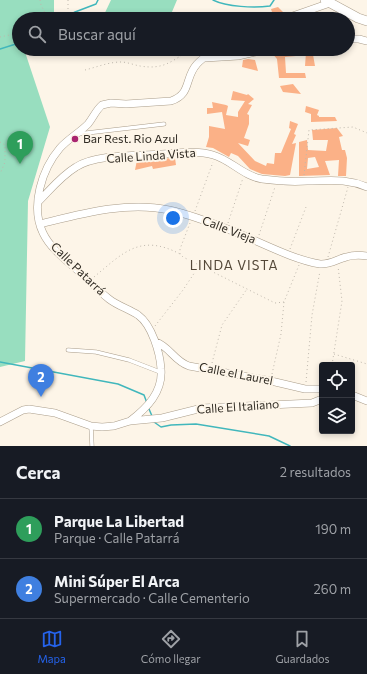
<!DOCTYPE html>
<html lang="es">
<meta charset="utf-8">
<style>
:root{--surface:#171b24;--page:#242831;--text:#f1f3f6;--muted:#9ea1a6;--line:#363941;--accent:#2563eb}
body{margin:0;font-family:Commissioner,sans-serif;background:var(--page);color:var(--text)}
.controls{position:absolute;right:12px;bottom:12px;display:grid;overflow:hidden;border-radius:4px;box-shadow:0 2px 6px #0003}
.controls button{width:36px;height:36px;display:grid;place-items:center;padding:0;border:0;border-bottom:1px solid var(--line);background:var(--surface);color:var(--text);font:20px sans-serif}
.you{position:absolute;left:173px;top:218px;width:14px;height:14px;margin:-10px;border:3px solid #fff;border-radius:50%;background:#1a73e8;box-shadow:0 0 0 6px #1a73e833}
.badge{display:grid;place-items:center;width:26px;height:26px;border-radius:50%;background:var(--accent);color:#fff;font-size:13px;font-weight:700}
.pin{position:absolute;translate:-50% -33px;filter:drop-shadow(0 1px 2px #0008)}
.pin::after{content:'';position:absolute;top:21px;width:14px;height:12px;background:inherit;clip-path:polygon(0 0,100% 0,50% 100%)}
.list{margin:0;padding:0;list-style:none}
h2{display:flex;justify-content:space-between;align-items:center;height:52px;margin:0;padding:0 16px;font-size:17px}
h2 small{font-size:13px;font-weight:400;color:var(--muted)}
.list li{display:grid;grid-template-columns:26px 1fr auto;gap:12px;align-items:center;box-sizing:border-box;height:60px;padding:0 16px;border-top:1px solid var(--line)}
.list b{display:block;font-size:15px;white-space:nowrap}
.list p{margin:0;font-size:13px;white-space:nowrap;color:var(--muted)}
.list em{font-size:13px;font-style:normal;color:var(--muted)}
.icon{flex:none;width:22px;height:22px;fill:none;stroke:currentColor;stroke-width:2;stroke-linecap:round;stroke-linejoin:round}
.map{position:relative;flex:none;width:367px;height:446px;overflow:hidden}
.search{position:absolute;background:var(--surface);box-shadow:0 2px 6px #0003;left:12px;right:12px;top:12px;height:44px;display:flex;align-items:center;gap:10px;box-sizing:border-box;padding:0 14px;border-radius:22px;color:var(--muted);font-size:15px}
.sheet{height:172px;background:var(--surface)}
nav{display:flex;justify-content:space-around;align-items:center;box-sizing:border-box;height:56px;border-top:1px solid var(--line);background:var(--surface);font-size:11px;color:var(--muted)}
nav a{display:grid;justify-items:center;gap:2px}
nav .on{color:var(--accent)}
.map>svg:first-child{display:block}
.green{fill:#98debf}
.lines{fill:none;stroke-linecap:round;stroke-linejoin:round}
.stream{stroke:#41b7bc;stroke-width:1.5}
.building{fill:#fbb187;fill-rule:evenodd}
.lane-casing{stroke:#aa9d8a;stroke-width:4.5}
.street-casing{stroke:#aa9d8a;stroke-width:8}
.secondary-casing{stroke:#aa9d8a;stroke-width:10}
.path{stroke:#bfb8ad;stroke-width:1;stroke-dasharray:1 3;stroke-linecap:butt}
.lane{stroke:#fff;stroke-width:3.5}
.street{stroke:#fff;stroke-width:7}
.secondary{stroke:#fff;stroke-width:9}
.poi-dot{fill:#a92570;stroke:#fdf5e8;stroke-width:1.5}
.labels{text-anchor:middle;stroke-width:4;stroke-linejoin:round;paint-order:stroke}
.poi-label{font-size:12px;fill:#312c24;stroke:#fdf5e8;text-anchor:start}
.street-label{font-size:12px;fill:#312c24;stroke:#fdf5e8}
.neighbourhood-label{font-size:13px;letter-spacing:1px;fill:#544838;stroke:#fdf5e8}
</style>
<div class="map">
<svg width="367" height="446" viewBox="0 0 367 446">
<rect width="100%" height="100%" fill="#fdf5e8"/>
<path class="green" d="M0,0H54V19H19V49H24L50,127L28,201L25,361L0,367Z
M111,0H177L169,19H102Z"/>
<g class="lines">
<path class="stream" d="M213,0C227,7 254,8 270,6L274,0
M63,19L75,12L96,4L98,0
M0,49L19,43
M0,362L118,384L144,395L147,403
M149,409L152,416
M154,422L161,427L171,425L196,424L269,436L290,446"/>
</g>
<path class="building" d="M278,7L284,13L271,19H258L272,12L271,9Z
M277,49H312L315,66H305L306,52L296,53V56L285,57L286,73H305L306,78H279L277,59L272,53L274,50Z
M248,59L255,60L258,71L242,67L243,60Z
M293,84L301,94L283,92L280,86Z
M233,91L247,95L248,94L254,99L248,104L252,105L247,114L249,115V124L244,138L250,140L248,146L238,143L255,161L266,166L267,163L274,164L275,153H281L291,129L289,128L290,121L298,124L294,134L296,135L292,144L296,143L290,175L285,176L262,174L250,169L238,156L231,153L229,157L213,148L206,147L209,137V126L225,129L222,112L207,114V108H213L212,102L226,105L228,106L226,115L238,117V112L245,101L231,100Z
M306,106L319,110L317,115L319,116V117H335L337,121L311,122V114L305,112Z
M337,128L343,136L339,137L342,150H345L347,158L346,176H338L339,160L325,161L330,175L299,176V142L307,140L308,150L326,151L328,140H313L312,130ZM315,157L319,167L307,169L308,158Z
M175,158L176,165L153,169L152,166L135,170L137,160Z"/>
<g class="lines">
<defs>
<path id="lane" d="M78,134L164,124
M68,350L96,352L129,360L160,372
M91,426L92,446"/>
<path id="street" d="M284,19L330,3
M348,39H359L367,41
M205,58L238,56L269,49
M38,202C50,190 61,176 76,167C96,154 138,156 162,154C179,153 197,150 213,155C231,160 243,176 262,179C277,181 292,182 307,181C330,181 345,178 367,187
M40,224C81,214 126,201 169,210C193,215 217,225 240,234C264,244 295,260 320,264C329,265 338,259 346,257C353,255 360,255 367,256
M156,342C170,347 174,361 189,366L271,381L305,389H322
M352,395L367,401
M130,421C147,408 163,392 161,369C160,353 152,325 138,315C129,309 118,306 109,299C100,292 92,284 84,276C70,263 51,250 43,233C30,206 42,169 60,148C68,139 79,133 88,124C93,118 96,110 102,105L111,103L126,104L171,101C192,94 184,78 197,64C202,58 210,54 217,49
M0,422L23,410L29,409L55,413L91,426L102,427L114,426L130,421L162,418L202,408L312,403L322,399"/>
<path id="secondary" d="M325,0L358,18L367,21"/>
</defs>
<use href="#lane" class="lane-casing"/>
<use href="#street" class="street-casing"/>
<use href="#secondary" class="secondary-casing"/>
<path class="path" d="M40,0L41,5L45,13L42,19
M68,0V19
M0,37L19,33
M85,70C97,67 109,62 121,62C127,62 134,65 140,66C164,70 172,61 191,49
M0,142L5,145V162L0,174
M304,175L309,130L353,127L367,133
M195,211L213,162
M190,223L180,249V254L183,257L275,303L284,302L299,265
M228,223L243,178
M259,235L275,187
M290,249L306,207
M328,257L348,187
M94,277C123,253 140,233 180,254
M155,326L183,290L199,266
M334,354L367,364
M212,363L222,325L247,289
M332,365L342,301L338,266
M272,374L281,334L284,302
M306,382L312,315L320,271"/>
<use href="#lane" class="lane"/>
<use href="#street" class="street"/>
<use href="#secondary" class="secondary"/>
</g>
<circle class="poi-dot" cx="75" cy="139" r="4"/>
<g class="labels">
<g class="poi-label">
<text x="83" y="143">Bar Rest. Rio Azul</text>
</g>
<g class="street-label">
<text transform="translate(151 156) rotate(-4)" y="4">Calle Linda Vista</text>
<text transform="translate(229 230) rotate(21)" y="4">Calle Vieja</text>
<text transform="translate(78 269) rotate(44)" y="4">Calle Patarrá</text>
<text transform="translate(236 374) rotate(11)" y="4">Calle el Laurel</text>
<text transform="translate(238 407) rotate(-4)" y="4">Calle El Italiano</text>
</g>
<g class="neighbourhood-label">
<text x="234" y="270">LINDA VISTA</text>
</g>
</g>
</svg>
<div class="controls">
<button><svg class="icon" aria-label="locate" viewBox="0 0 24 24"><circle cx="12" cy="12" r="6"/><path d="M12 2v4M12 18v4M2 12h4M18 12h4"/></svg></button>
<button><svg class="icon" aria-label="layers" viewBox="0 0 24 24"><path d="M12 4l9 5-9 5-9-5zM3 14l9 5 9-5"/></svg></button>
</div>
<div class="you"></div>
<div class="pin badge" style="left:20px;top:164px;background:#2e9e5b">1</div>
<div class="pin badge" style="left:41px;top:397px;background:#3f7fe0">2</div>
<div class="search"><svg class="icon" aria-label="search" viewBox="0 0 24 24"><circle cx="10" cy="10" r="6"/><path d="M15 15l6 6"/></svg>Buscar aquí</div>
</div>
<section class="sheet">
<h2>Cerca<small>2 resultados</small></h2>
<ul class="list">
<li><span class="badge" style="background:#2e9e5b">1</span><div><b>Parque La Libertad</b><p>Parque · Calle Patarrá</p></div><em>190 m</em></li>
<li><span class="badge" style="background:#3f7fe0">2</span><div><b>Mini Súper El Arca</b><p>Supermercado · Calle Cementerio</p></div><em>260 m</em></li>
</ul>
</section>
<nav>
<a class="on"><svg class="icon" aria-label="map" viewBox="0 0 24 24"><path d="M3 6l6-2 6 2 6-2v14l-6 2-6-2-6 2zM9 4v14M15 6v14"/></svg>Mapa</a>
<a><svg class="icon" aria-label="directions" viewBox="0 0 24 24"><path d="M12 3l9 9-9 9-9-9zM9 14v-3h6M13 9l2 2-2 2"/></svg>Cómo llegar</a>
<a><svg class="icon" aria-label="saved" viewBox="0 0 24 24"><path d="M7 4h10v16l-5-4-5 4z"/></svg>Guardados</a>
</nav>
